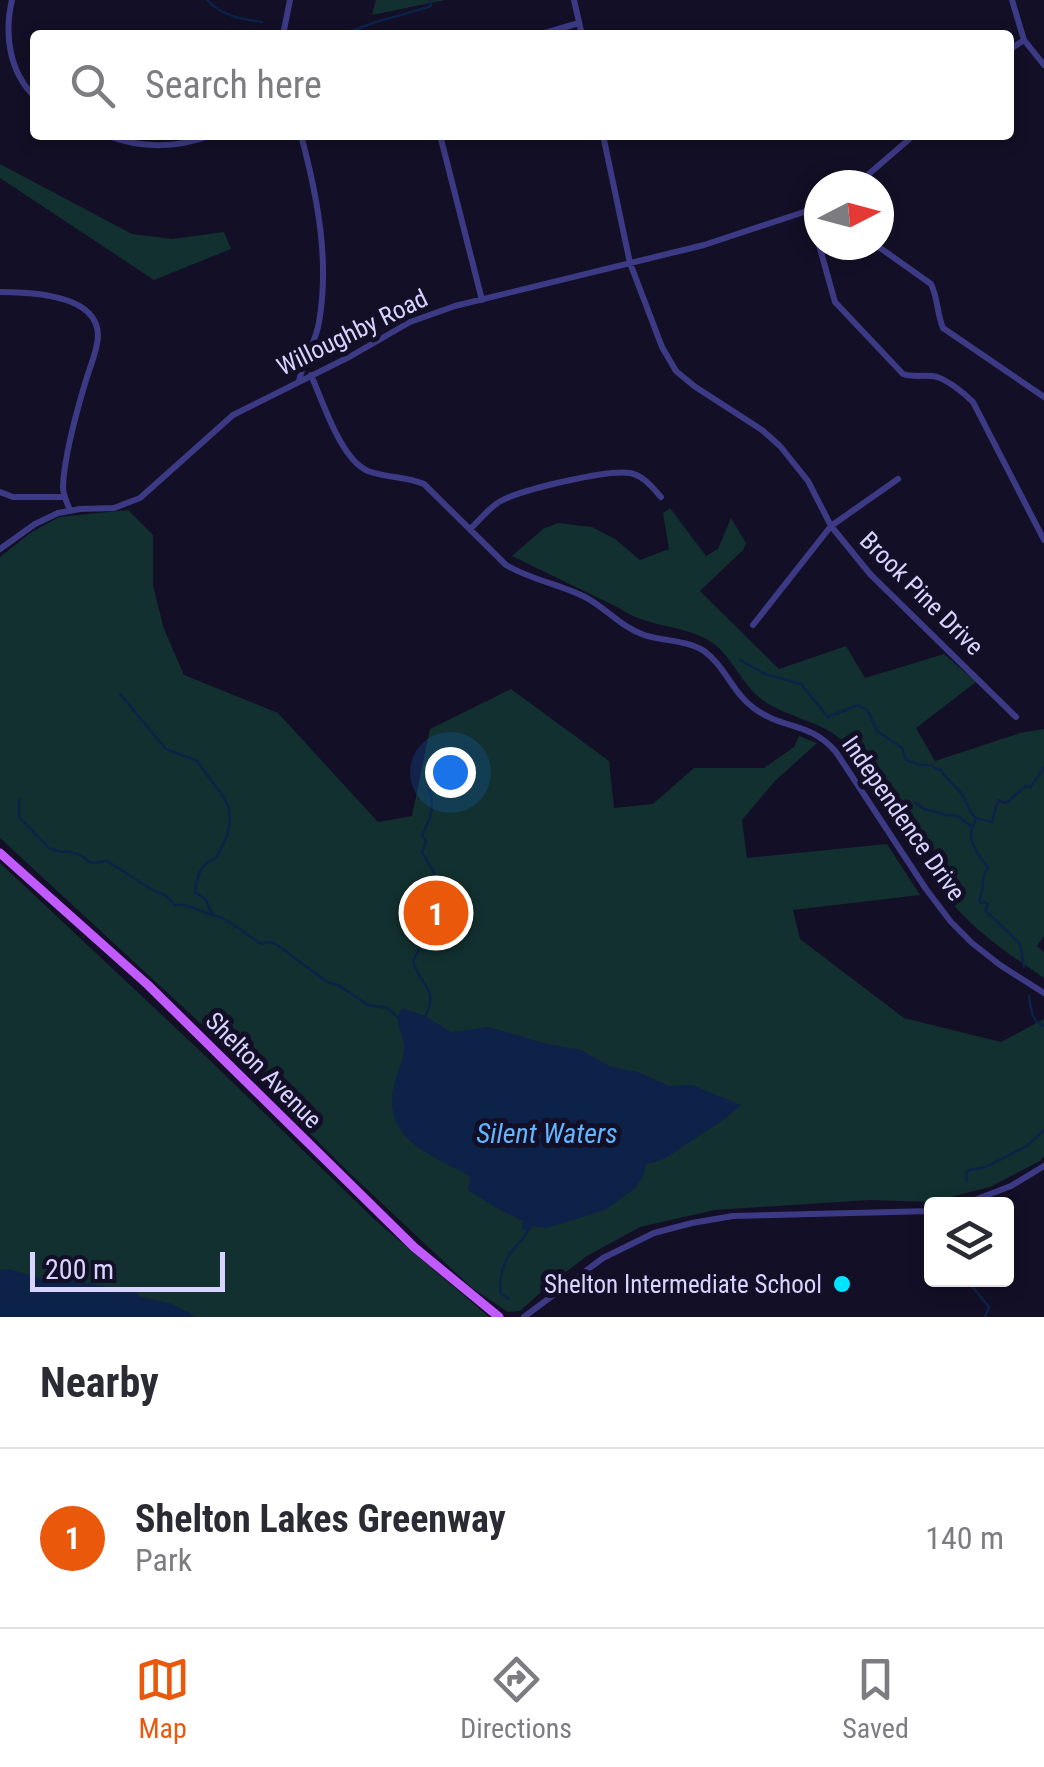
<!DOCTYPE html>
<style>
:root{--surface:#fff;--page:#f7f7f7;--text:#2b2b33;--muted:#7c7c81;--line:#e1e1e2;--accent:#ea580c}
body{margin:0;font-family:"Roboto Condensed",sans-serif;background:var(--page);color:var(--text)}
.controls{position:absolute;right:30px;bottom:30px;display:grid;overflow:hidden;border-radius:10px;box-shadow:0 5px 15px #0003}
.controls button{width:90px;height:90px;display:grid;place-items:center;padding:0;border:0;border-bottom:2px solid var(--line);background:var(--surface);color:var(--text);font:50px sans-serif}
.compass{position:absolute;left:804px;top:170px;width:90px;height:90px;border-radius:50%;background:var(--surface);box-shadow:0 5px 15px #0003;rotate:84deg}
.scale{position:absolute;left:30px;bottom:25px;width:195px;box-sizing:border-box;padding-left:10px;border:5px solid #d9d4ff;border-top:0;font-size:28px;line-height:35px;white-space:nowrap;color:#d9d4ff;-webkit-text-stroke:8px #130f26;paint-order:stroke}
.you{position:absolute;left:450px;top:772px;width:35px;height:35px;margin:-25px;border:8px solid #fff;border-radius:50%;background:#1a73e8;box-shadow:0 0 0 15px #1a73e833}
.badge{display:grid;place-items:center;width:65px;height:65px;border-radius:50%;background:var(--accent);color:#fff;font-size:32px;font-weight:700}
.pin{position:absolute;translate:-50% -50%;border:5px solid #fff;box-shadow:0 2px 10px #0006}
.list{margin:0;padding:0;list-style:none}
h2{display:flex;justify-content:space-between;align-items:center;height:130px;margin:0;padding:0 40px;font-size:42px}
h2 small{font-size:32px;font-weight:400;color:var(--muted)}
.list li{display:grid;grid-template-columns:65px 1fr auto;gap:30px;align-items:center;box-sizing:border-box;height:180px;padding:0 40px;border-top:2px solid var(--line)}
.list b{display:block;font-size:38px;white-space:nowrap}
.list p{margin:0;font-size:32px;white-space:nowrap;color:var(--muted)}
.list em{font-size:32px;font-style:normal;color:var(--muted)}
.icon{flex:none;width:55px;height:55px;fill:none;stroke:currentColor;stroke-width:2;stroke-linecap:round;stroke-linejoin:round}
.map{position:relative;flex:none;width:1044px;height:1317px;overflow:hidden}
.search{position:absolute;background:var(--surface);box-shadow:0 5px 15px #0003;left:30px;right:30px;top:30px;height:110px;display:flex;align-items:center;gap:25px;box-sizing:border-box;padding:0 35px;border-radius:10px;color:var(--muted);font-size:38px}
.sheet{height:310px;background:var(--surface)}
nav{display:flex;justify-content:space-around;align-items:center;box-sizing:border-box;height:140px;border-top:2px solid var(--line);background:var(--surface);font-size:28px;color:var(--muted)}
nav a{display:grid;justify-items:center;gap:5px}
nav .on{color:var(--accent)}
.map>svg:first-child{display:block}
.green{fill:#12302f}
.water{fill:#0c2248}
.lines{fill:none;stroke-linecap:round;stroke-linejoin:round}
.stream{stroke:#0c2248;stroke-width:2.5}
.minor{stroke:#3d3a85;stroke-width:6}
.major{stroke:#c25bff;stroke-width:9}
.poi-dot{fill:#00e5ff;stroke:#130f26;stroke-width:4}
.labels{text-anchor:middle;stroke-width:10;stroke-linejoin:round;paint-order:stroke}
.street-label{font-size:25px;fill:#d9d4ff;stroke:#130f26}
.poi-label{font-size:25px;fill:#d9d4ff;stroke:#130f26;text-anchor:end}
.water-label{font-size:28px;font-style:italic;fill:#62b6ff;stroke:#130f26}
</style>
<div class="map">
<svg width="1044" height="1317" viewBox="0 0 1044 1317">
<rect width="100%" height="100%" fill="#130f26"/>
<path class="green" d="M376,0H445L372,15Z
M0,164L132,234L173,239L224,232L231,249L154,280L0,178Z
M670,508L706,556L718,549L731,518L746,543L743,550L700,591L779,669L846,646L865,678L944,654L976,682L916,728L935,761L1020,733L1044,729V936L1037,946L1044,952V978C1010,955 977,933 950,901L843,741C818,719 785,718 760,698C740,682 730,652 708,640C680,624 648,628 619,608L512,556L543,529L558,523L592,527L615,539L640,560L669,549L663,513Z
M128,510L153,535V586L164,629L184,675L278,713L378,822L412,816L430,729L511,689L609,761L614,808L653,804L694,768H764L794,747L799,736L817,743L775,781L742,820L747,858L887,844L920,895L793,910L800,939L904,1018L1001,1042L1044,1019V1156L1040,1161L990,1187L931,1202L870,1200L715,1210L640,1227L587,1256L549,1285L520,1311L508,1312L472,1288L341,1165L212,1034L0,838V557L30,533L59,517Z
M0,863L196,1047L374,1219L489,1317H0Z"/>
<path class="water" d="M402,1008L425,1016L451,1032L489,1027L543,1043L581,1050L611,1067L638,1072L669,1086L692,1085L741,1105C723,1121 708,1130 688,1143C671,1154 667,1160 646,1164L643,1177L634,1189L605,1210L547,1228L532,1226L531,1230L522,1229L523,1221L498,1209L468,1190L470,1176C434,1156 384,1141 393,1090C395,1077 402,1065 404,1052C407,1034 391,1028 402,1008Z
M9,1269L46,1280H73L137,1293L141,1297L172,1304L194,1315V1317H0V1270Z"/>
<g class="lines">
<path class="stream" d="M207,0C222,16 241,19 262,22
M290,32L346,33L376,22L425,8L431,6L430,0
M740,660L765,674L801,684L828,717L858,705L868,711L877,731L902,748L906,760L920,765H931L936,769L941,770C947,781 957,786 963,796C968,805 969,811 976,818C975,823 972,828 971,833C970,846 982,859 988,868C979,879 986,890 979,900L981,903L985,902L988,904L985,910L1020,944L1024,967
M120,694L166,749L197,761L225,799L229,808L230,821L227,837L216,858C199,864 198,876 195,892L206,900L212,915C231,919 245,935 262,944L268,942L276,944L327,982L338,985L368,1005L387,1008L399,1018
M19,800V817L49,848L61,852C72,850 83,856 91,863L107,861L154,891L165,895L175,905H185L212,915
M915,803L924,809L946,815L958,816L972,827
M976,818L992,822L998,800L1006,803L1026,786L1031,787L1044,767
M1029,996C1031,1009 1031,1021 1044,1026
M425,1017C440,989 420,986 413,961L420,948L422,933L419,918L428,908L426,899L437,878L422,852L426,842L422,835C430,821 436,805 429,790L430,783L437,771L436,764
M967,1182L966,1173L969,1170L986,1167L1027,1146L1044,1130
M967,1280L989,1307L985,1317
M509,1299L501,1294C498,1280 503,1262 512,1251C519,1242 524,1241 528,1229"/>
<path class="minor" d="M12,0C4,34 9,72 35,97
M574,0L582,35
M1012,0L1024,40L1044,65
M283,35L290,0
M538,35L579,23
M1009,50L1024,40
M106,135C141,149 177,148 212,135
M440,135L482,300
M603,135L630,263L662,347L676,371L694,386L762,430L780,446L808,481L831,526L870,574L1016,717
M856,185L914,135
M819,234V244
M819,245L835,302L903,374C914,378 926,374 937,377C949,381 964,393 973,402L1044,540
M876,245L931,284C938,298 937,314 943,328L1044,397
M0,292C29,292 97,294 98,335C98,350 90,366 86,380C77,410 64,457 63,487C63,495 67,503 70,510
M311,375C323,402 341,460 368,471C386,478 406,476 424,484L506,565C531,580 559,584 585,597C606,608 621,627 644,635C662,641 687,640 704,651C725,666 733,694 755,709C784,730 809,721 836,752L926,889L951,922L972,943L1000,965L1044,993
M299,381C303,360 316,343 319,322C330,260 317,195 301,135
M0,492L13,497H65
M470,529C479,521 488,509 499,502C519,490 608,469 630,473C644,476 652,487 661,497
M0,549L35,524L58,513L80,509L114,508L140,498L233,415L351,356L410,322L455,306L704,245L819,207
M753,625L831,526L898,479
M964,1204L1011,1186L1044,1166
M524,1317L603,1258L654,1233L692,1223L733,1216L932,1211"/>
<path class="major" d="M0,853L148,985L414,1247L499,1317"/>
</g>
<circle class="poi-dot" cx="842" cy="1284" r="10"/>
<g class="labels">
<g class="street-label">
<text transform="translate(352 332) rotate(-26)" y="9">Willoughby Road</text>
<text transform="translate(922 593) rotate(45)" y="9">Brook Pine Drive</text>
<text transform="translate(904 818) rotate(55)" y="9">Independence Drive</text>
<text transform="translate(264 1070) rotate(45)" y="9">Shelton Avenue</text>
</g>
<g class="poi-label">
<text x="822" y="1293">Shelton Intermediate School</text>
</g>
<g class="water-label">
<text x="547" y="1143">Silent Waters</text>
</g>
</g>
</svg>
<div class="controls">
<button><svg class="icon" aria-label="layers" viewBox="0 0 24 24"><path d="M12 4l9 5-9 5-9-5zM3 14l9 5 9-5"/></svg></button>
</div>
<svg class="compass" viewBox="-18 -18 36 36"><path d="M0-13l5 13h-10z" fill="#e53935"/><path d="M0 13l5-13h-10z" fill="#7c7c81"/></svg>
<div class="scale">200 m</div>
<div class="you"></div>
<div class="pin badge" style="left:436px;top:913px">1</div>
<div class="search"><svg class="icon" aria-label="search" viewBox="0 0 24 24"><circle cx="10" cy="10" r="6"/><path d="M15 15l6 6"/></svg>Search here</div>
</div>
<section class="sheet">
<h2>Nearby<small></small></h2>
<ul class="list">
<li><span class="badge">1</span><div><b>Shelton Lakes Greenway</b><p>Park</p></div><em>140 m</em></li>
</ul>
</section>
<nav>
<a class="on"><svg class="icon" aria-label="map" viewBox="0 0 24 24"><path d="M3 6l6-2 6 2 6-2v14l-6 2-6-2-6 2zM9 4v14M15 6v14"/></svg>Map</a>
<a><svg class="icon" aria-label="directions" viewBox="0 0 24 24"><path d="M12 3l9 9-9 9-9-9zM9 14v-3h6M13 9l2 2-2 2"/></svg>Directions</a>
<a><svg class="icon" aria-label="saved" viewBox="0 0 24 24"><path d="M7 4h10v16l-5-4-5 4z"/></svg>Saved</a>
</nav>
